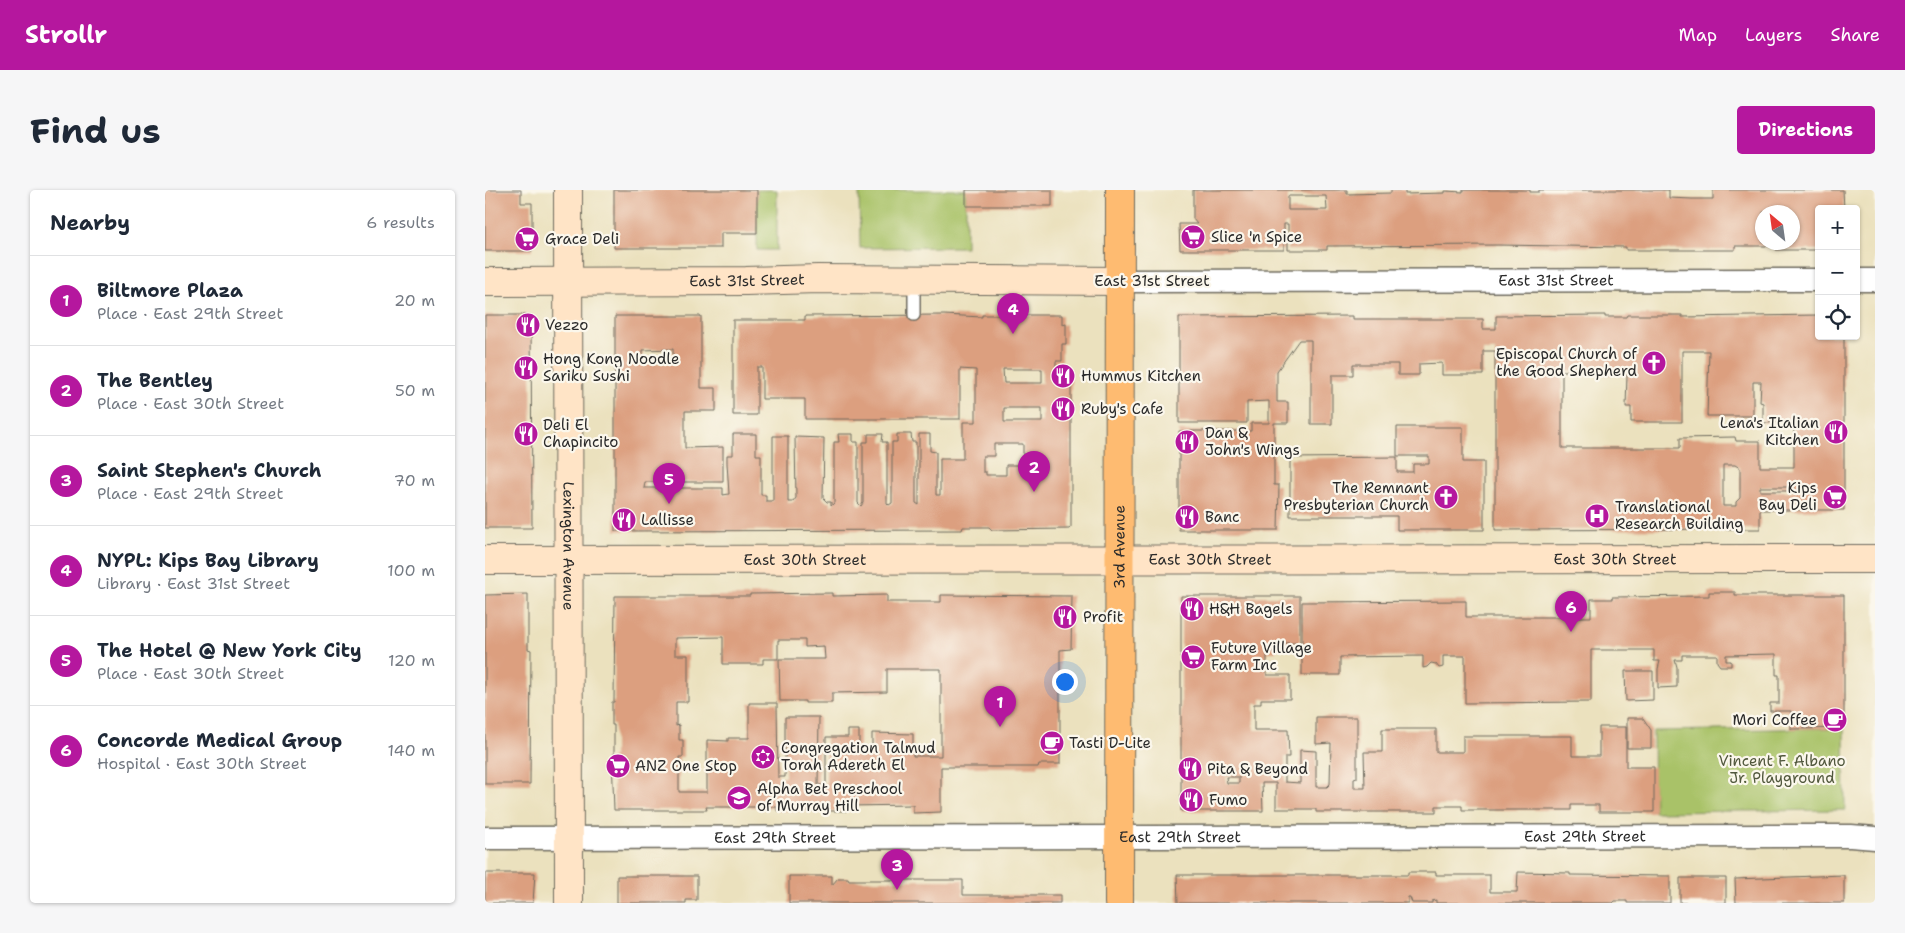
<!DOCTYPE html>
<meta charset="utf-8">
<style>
:root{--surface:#fff;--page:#f6f6f7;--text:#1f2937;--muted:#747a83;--line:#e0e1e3;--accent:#b5179e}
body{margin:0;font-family:"Shantell Sans",sans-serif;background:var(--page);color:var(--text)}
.controls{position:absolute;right:15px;top:15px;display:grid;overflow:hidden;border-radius:5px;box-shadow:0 1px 4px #0004}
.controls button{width:45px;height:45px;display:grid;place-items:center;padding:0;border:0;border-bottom:1px solid var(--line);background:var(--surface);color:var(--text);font:25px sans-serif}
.compass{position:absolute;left:1270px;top:15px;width:45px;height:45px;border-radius:50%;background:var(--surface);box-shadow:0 1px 4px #0004;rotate:331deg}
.you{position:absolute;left:579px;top:491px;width:18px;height:18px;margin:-12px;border:4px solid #fff;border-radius:50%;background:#1a73e8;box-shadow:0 0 0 8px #1a73e833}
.badge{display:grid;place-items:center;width:32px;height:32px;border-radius:50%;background:var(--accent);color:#fff;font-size:16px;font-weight:700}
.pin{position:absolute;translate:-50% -41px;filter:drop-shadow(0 1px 2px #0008)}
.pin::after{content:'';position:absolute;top:26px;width:18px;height:15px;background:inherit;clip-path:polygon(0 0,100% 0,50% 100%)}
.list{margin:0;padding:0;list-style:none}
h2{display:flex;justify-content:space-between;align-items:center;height:65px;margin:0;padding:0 20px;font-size:21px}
h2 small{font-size:16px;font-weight:400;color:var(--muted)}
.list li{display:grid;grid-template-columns:32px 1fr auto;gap:15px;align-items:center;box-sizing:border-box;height:90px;padding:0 20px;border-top:1px solid var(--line)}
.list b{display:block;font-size:19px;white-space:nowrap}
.list p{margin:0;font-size:16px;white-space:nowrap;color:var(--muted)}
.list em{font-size:16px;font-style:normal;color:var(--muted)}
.icon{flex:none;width:28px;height:28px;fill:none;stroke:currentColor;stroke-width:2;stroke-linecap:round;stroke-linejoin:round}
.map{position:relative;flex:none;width:1390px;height:713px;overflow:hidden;border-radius:5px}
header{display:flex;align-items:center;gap:30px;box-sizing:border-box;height:70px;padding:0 25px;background:var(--accent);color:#fff}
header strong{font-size:24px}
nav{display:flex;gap:28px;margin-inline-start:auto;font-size:18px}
.intro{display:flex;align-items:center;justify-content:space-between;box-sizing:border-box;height:120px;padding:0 30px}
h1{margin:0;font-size:35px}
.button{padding:12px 22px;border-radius:5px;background:var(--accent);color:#fff;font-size:18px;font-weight:700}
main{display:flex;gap:30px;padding:0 30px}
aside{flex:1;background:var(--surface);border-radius:5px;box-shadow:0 1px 4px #0004}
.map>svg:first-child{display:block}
.green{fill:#a9c267;stroke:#6a7649}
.building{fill:#dc9f7f;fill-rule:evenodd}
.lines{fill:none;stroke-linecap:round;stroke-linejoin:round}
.lane-casing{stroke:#6e6b5e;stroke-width:14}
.street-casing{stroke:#6e6b5e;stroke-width:25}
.secondary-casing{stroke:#6e6b5e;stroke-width:30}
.primary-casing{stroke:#6e6b5e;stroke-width:30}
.lane{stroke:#fff;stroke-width:11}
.street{stroke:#fff;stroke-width:22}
.secondary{stroke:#ffe4c6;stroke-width:28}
.primary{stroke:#febb71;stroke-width:28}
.labels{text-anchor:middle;stroke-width:4.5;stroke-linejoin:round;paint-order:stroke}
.poi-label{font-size:15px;fill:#2b2b2b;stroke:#fbf7ec;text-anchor:start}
.street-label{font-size:15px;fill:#2b2b2b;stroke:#fbf7ec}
.park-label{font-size:15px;fill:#51583d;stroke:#fbf7ec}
</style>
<header>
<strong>Strollr</strong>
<nav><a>Map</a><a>Layers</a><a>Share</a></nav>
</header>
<div class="intro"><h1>Find us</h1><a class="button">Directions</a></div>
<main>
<aside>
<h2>Nearby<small>6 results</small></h2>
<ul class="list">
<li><span class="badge">1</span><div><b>Biltmore Plaza</b><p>Place · East 29th Street</p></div><em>20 m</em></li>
<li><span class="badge">2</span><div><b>The Bentley</b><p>Place · East 30th Street</p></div><em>50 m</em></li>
<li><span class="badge">3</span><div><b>Saint Stephen's Church</b><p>Place · East 29th Street</p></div><em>70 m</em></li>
<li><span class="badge">4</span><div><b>NYPL: Kips Bay Library</b><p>Library · East 31st Street</p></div><em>100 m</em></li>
<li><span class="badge">5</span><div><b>The Hotel @ New York City</b><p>Place · East 30th Street</p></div><em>120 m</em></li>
<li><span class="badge">6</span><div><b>Concorde Medical Group</b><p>Hospital · East 30th Street</p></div><em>140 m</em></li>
</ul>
</aside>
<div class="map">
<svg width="1390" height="713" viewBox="0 0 1390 713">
<rect width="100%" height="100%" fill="#fbf7ec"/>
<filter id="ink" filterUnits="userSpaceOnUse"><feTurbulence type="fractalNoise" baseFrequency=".02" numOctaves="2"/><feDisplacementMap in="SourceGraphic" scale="10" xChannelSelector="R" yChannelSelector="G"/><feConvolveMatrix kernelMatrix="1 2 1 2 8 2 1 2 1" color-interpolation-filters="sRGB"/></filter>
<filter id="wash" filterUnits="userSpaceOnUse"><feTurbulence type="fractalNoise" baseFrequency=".0096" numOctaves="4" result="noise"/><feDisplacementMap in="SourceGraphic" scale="20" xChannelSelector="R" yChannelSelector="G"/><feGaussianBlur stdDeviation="1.12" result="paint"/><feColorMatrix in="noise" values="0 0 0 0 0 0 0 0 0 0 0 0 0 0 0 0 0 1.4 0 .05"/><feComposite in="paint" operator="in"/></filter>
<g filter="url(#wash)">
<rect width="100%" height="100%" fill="#ebe1be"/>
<path class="green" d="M272,0H292V60H272Z
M374,0H481V57L375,58Z
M1359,538L1360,620L1169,622L1168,541Z"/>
<g id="blocks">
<path class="building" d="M0,0H36V13H47V61H0Z
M129,0H272V43H236V58H129Z
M481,0H567V16H481Z
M708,0H862V4L906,3V0H920V4L960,3V1L978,2V0H1045V2H1054V0H1184V8L1207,9H1228V0H1358L1359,19H1334V60H1291V56H1250V60H1141V57L1013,55L842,56V60H803V34H799V60H695L694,34H712L708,29ZM803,6H841L842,20H803ZM1278,22H1308V52H1278Z
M0,125H46L47,338H0Z
M459,125L497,127V125H577V135L581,134V154H577V171H571V179H586V337L584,339L507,340L504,337H478L477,340L130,341V126H216V198H231V221H200V258L238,257V292H160L159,298H238V305L244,304L242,273V265H248V244H271V265H276V305H281V311H288V246H303V312H308L311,308L310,247L339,248L338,308L342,312H346V316L349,313V252H354L353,244H368V252H373V313L376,316L378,313V252H383V244H398L397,252H402V313L404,315L407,313V252H412V244H426L427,252H431V313L434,315V244H445V261L451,262V305H455V269H478V232H491V180L475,179V229H320V209H277V177H272V225H248V130H320V126ZM188,159V173H158V160ZM518,179H557V193H519ZM519,218H557V232H519ZM509,254H538V275H521V285H501V282H498V266H509Z
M1120,125V127H1141L1142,125H1197V127L1334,125V146H1359V320H1275V339L1010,340V161H998V185H957V173L934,174V185H913V174H868V185H847V234H826V150H814L792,181V212H803V233H789V295H794L793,340H694V241H766V233H784V211L762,212V233H694V127L868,126V129H998V139H1011V126ZM1197,161H1224L1222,226H1268V192H1276L1275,212L1278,213V233L1309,232V277H1275V251H1251L1250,247L1195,248V258H1077V181L1120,180V185H1142L1141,217H1146V232H1197ZM1238,275H1250L1255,278V308L1251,312V316H1238ZM1275,297H1309L1308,301H1275Z
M912,237H978V272H999V340H912V326H805V268L912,267V282H928V274H944V266H912Z
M1224,402H1250V405H1359V538L1306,539V521H1285V513H1294V485H1291V464L1241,465V471H1246V476H1235L1232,472V465H1197V470H1190L1192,477V497L1173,498V479L1175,471H1169V460H1106V512L980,513V466H958V477L954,478L951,474L946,473L942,477L938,478V466L855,467V485H817V412L981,411V427H1106V409H1127V407L1224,406Z
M347,403V406L402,405V412H456V405L587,406L586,459L575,460V574H554L553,577H456V622L428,623V615L363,616V621H292V617H221L222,620H129L127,567H129V535H127V512H129L130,406H265V404ZM238,447V474H278V469H293V450H320V457L339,456L340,469H294L295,511H320V513H347V503L402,502V479H456V566H428V544L387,543V559H374V540H363V547H341V595H333L334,527H300V587H293L292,513H264V548H243V551L222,550V602H194V567H198V550H194V535L191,536V512H203V465H190V448Z
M43,404V459L46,460L45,594H0V405Z
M696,406H815V453H791V462H782V485H805V509H776V514H769V540H803L804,567H800V592L815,593V560L831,561V597H842L845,594L846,553L831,554V527H872V588L869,589V598H880L879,562H897V539H951V562H978V546H1087V566H1114V537H1141V577H1169V622H1114V615H1086V620H977V616H951V622H831V619H791V593H777L778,621H696ZM741,587H754V593H742Z
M1140,481H1168V510L1141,511Z
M1142,528H1158L1166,540V558H1142Z
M923,682H951V685H1005V702H1032L1033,682L1085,683V685L1185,686V713H1142V711H1130L1128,713H951V710L947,711V713H927L925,707H923V713H693L692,685H923Z
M0,683H50L48,713H0Z
M1359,685V713H1251L1250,689Z
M132,686H212V710H201V713H132Z
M304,686H347V695L353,688H363L364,690H478V705H575V713H304Z
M1195,688H1241V713H1195Z"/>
</g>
</g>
<g filter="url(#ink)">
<use href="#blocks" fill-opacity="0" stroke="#6e6b5e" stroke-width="1"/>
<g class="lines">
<defs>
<path id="lane" d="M429,125V90"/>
<g id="street">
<path d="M1371,90H1390"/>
<path id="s1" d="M635,91L1334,90"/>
<path id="s2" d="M0,648L1366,646L1390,648"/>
</g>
<g id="secondary">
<path id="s3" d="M83,0L84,713"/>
<path id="s4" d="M0,92L261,91L333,89L635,91"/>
<path id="s5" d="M0,370L1390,369"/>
</g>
<g id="primary">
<path id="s6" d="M634,713L635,0"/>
</g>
</defs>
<use href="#lane" class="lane-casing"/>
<use href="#street" class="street-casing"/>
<use href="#secondary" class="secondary-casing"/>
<use href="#primary" class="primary-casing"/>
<use href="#lane" class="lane"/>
<use href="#street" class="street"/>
<use href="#secondary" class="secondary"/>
<use href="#primary" class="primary"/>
</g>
</g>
<defs>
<symbol id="supermarket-disc" viewBox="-11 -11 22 22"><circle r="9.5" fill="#b5179e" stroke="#fbf7ec"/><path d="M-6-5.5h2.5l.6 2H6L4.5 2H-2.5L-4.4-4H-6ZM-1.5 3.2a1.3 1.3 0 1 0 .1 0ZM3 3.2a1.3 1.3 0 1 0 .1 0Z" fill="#fff"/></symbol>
<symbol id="restaurant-disc" viewBox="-11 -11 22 22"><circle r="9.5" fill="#b5179e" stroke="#fbf7ec"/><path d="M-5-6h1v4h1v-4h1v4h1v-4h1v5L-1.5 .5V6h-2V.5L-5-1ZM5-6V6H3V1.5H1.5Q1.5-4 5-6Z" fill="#fff"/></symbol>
<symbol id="church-disc" viewBox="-11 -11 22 22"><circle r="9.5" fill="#b5179e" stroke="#fbf7ec"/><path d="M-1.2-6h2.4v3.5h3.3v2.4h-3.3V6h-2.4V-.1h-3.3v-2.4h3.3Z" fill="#fff"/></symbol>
<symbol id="hospital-disc" viewBox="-11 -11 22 22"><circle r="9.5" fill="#b5179e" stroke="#fbf7ec"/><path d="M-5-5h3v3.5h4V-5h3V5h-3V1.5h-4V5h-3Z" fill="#fff"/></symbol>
<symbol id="cafe-disc" viewBox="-11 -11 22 22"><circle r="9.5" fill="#b5179e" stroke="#fbf7ec"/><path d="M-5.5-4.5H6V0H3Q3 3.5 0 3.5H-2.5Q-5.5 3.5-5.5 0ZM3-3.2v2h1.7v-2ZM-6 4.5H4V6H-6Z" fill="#fff"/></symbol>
<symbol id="synagogue-disc" viewBox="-11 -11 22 22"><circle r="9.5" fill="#b5179e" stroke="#fbf7ec"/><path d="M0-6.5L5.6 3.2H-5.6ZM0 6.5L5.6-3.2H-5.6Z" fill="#fff"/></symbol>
<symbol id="school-disc" viewBox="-11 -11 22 22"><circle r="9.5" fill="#b5179e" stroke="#fbf7ec"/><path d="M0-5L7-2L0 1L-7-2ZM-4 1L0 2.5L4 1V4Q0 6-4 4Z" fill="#fff"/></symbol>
</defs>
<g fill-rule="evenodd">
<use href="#supermarket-disc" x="694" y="33" width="28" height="28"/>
<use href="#supermarket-disc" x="28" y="35" width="28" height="28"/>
<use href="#restaurant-disc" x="29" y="121" width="28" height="28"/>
<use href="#church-disc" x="1155" y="159" width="28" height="28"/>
<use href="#restaurant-disc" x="27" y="164" width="28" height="28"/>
<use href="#restaurant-disc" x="564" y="172" width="28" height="28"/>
<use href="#restaurant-disc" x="564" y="205" width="28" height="28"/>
<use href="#restaurant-disc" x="1337" y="228" width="28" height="28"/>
<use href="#restaurant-disc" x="27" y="230" width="28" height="28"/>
<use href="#restaurant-disc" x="688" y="238" width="28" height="28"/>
<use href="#church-disc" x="947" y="293" width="28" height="28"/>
<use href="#supermarket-disc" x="1336" y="293" width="28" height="28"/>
<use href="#hospital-disc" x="1098" y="312" width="28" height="28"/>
<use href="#restaurant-disc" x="688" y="313" width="28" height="28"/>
<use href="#restaurant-disc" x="125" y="316" width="28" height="28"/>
<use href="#restaurant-disc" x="693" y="405" width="28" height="28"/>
<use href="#restaurant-disc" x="566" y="413" width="28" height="28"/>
<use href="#supermarket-disc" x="694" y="453" width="28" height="28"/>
<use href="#cafe-disc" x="1336" y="516" width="28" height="28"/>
<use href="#cafe-disc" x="553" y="539" width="28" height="28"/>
<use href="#synagogue-disc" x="264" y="553" width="28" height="28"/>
<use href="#supermarket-disc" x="119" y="562" width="28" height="28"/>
<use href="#restaurant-disc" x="691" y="565" width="28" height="28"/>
<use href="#school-disc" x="240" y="594" width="28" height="28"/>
<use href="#restaurant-disc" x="692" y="596" width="28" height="28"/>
</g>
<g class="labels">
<g class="poi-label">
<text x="726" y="52">Slice 'n Spice</text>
<text x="60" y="54">Grace Deli</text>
<text x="60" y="140">Vezzo</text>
<text x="1152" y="169" text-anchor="end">Episcopal Church of<tspan x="1152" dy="17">the Good Shepherd</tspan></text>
<text x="58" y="174">Hong Kong Noodle<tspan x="58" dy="17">Sariku Sushi</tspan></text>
<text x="596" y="191">Hummus Kitchen</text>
<text x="596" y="224">Ruby's Cafe</text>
<text x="1334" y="238" text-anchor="end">Lena's Italian<tspan x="1334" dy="17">Kitchen</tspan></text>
<text x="58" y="240">Deli El<tspan x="58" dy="17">Chapincito</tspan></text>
<text x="720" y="248">Dan &amp;<tspan x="720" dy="17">John's Wings</tspan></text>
<text x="944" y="303" text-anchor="end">The Remnant<tspan x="944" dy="17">Presbyterian Church</tspan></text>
<text x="1332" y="303" text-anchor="end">Kips<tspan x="1332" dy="17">Bay Deli</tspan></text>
<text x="1130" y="322">Translational<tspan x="1130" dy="17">Research Building</tspan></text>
<text x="720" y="332">Banc</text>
<text x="156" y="335">Lallisse</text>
<text x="724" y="424">H&amp;H Bagels</text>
<text x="598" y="432">Profit</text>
<text x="726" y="463">Future Village<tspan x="726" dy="17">Farm Inc</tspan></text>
<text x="1332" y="535" text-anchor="end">Mori Coffee</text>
<text x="584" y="558">Tasti D-Lite</text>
<text x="296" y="563">Congregation Talmud<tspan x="296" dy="17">Torah Adereth El</tspan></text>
<text x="150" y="581">ANZ One Stop</text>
<text x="722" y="584">Pita &amp; Beyond</text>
<text x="272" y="604">Alpha Bet Preschool<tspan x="272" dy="17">of Murray Hill</tspan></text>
<text x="724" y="615">Fumo</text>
</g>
<g class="street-label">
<text dy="5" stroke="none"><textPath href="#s1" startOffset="436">East 31st Street</textPath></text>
<text dy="5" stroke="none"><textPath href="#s4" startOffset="262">East 31st Street</textPath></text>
<text x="667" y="96">East 31st Street</text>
<text dy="5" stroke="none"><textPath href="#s3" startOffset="356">Lexington Avenue</textPath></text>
<text dy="5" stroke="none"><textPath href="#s6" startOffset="356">3rd Avenue</textPath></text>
<text dy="5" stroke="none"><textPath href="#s5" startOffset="1130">East 30th Street</textPath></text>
<text dy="5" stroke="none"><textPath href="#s5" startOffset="320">East 30th Street</textPath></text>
<text dy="5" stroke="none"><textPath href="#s5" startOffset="725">East 30th Street</textPath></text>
<text dy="5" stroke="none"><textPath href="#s2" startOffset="695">East 29th Street</textPath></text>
<text dy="5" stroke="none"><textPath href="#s2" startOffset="1100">East 29th Street</textPath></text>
<text dy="5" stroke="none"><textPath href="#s2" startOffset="290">East 29th Street</textPath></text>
</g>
<g class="park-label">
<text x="1297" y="576">Vincent F. Albano<tspan x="1297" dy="17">Jr. Playground</tspan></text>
</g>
</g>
</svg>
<div class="controls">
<button>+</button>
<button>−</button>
<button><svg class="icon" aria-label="locate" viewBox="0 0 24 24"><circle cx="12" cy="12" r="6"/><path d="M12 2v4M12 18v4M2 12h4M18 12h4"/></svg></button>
</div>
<svg class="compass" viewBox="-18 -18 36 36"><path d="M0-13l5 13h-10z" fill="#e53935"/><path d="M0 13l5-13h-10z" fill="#747a83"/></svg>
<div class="you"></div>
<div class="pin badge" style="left:515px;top:537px">1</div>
<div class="pin badge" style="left:549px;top:302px">2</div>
<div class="pin badge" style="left:412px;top:700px">3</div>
<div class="pin badge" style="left:528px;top:144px">4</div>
<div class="pin badge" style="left:184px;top:314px">5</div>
<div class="pin badge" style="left:1086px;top:442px">6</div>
</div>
</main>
